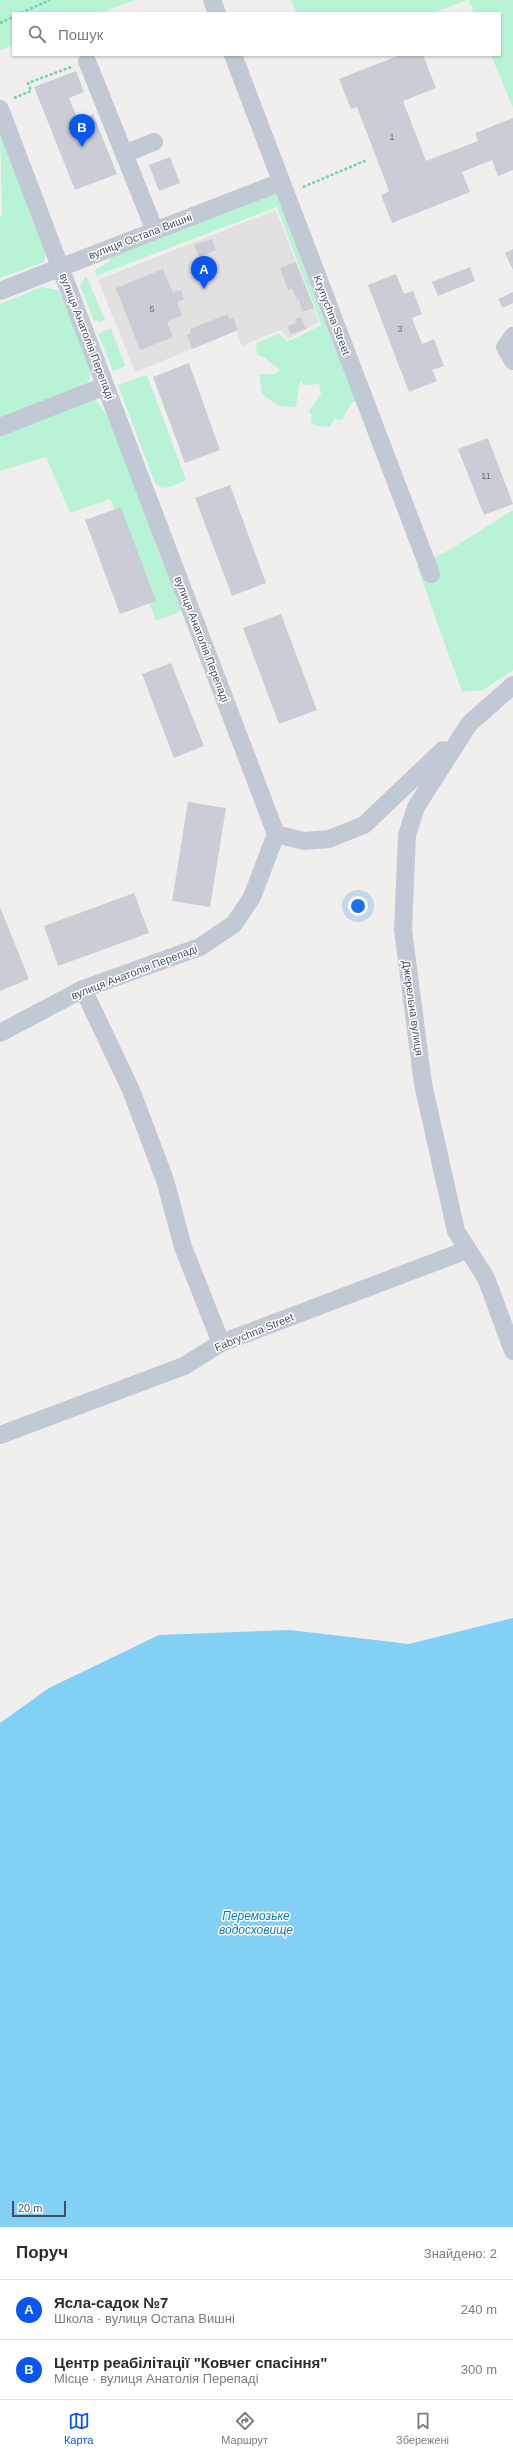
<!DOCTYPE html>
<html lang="uk">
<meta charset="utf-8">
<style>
:root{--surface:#fff;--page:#f2f2f3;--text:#2b2b33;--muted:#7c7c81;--line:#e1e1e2;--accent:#0957f0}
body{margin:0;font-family:Arial,sans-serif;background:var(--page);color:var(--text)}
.scale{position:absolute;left:12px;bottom:10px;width:54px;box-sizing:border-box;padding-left:4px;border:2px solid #454f5e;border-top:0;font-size:11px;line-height:14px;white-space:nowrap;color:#454f5e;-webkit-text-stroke:3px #fff;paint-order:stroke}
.you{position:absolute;left:358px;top:906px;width:14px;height:14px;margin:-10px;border:3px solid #fff;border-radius:50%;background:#1a73e8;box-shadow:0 0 0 6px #1a73e833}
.badge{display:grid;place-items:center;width:26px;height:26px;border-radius:50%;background:var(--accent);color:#fff;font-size:13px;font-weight:700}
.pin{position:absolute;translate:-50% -33px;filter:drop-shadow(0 1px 2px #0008)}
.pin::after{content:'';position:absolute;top:21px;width:14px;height:12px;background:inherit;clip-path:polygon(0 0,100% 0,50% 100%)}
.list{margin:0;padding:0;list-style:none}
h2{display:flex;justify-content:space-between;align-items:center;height:52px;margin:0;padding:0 16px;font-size:17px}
h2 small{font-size:13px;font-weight:400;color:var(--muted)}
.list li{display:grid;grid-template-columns:26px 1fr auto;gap:12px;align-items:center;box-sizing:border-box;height:60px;padding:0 16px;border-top:1px solid var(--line)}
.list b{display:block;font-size:15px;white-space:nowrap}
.list p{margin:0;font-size:13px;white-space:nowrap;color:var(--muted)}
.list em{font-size:13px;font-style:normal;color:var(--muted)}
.icon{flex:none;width:22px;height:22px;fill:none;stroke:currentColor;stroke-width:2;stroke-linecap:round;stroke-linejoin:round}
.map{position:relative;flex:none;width:513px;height:2227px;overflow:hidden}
.search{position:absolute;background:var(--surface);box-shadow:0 1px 3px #0004;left:12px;right:12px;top:12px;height:44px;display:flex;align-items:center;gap:10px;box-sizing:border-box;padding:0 14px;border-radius:0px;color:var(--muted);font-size:15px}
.sheet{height:172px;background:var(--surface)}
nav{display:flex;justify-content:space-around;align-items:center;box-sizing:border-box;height:56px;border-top:1px solid var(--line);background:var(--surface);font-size:11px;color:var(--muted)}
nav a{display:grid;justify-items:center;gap:2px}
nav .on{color:var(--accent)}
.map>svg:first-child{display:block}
.education{fill:#e2e0e0}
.green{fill:#b9f3d5}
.water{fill:#82d0f4}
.building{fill:#cacdd5}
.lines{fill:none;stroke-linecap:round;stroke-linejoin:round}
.path{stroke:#6ed4ac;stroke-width:2.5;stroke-dasharray:3 2;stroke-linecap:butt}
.minor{stroke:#c1c9d5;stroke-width:18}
.labels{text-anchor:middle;stroke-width:3;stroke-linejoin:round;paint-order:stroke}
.number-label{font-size:9px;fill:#666e7c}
.street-label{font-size:11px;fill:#454f5e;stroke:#fff}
.water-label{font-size:12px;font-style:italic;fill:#007db6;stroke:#fff}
</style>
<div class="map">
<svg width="513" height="2227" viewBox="0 0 513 2227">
<rect width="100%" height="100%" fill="#f1efee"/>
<path class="education" d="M276,210L319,322L288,339L280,330L242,346L236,331L135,372L98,280Z"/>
<path class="green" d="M0,0H135L100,13H13V45L0,50Z
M291,0H467L433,13H296Z
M469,0H513V108L491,55H500V13H474Z
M0,128L46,253L44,262L0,278V217L2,216Z
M280,190L358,401L352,402L342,420L334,419L330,427L317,426L311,422L312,415L309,411L321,394L319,384L304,385L300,380L296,407L278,406L262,394L259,374H275L280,370L262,356L257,355L256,343L279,333L287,342L321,325L277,207L96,276L95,270L108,262L113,255Z
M86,276L105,319L101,322L94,321L80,286Z
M42,287L58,290C67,308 98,365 88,382L93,396L110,419L181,611L156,621L110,499L70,513L46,457L0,471V304Z
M111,328L125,366L113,371L98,334Z
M147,375L186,480L170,487L161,488L155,483L118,385Z
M513,510V670L483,690L462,692L417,566L451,549Z"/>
<path class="water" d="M513,1618V2227H0V1723L49,1688L159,1635L290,1630L409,1644Z"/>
<path class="building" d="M400,55H423L436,88L403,101L426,161L478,141L475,133L513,118V170L498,176L492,160L462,172L470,192L392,223L381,195L389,191L357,107L351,109L339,79Z
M76,71L84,92L69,98L78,120L93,114L117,174L75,190L34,87Z
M170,157L180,183L159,191L149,165Z
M212,239L216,250L199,257L194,245Z
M513,249V270L505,253Z
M296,262L314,308L302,312L299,299L297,300L292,288L288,290L280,268Z
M470,267L475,281L438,296L432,282Z
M163,269L173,293L181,290L184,299L177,302L182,315L167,322L173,337L140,350L116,288Z
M396,274L404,294L413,291L422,314L412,318L422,344L434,339L444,366L432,370L437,381L409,392L368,285Z
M513,292V303L503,308L498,299Z
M228,314L229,319L233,317L238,330L192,349L187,335L191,333L190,329Z
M301,317L306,329L290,334L288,326L296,323L295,319Z
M189,363L220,450L185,463L153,377Z
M488,438L513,504L484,515L458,449Z
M230,485L266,583L232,596L195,498Z
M121,507L156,601L120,614L85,520Z
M281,614L317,710L279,724L243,628Z
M171,663L204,746L174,758L142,674Z
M188,802L226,808L210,907L172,901Z
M134,893L149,933L58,966L44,926Z
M0,907L29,979L0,991Z"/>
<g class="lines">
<path class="path" d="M21,13L50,0
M0,23L13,17
M14,98L31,91L28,83L71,67
M303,187L367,160"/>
<path class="minor" d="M212,0L217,13
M233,55L431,574
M87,61L155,231
M0,109L276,834L252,897L234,924L200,947L83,989L0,1033
M124,154L154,142
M0,291L281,182
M513,336L505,347L513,361
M0,427L105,386
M513,685L469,724L416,807L407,835L403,930L423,1084L456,1231L486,1278L513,1351
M276,834L304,841L329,839L364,825L443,750
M83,989L131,1090L165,1180L183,1247L221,1343
M0,1435L184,1366L221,1343L467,1250"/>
</g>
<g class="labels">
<g class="number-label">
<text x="392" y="140">1</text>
<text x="152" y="312">5</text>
<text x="400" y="332">3</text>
<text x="486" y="479">11</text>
</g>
<g class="street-label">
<text transform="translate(140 236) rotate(-21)" y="4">вулиця Остапа Вишні</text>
<text transform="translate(332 315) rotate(69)" y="4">Krynychna Street</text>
<text transform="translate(87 336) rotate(69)" y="4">вулиця Анатолія Перепаді</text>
<text transform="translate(202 639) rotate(69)" y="4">вулиця Анатолія Перепаді</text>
<text transform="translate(134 972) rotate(-21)" y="4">вулиця Анатолія Перепаді</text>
<text transform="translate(413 1008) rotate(82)" y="4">Джерельна вулиця</text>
<text transform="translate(254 1332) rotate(-22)" y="4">Fabrychna Street</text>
</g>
<g class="water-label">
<text x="256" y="1920">Перемозьке<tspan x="256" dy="14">водосховище</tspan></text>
</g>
</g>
</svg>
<div class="scale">20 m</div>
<div class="you"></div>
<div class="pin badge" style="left:204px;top:289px">A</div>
<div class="pin badge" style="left:82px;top:147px">B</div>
<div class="search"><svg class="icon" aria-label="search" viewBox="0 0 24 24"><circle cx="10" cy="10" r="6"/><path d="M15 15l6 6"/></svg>Пошук</div>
</div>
<section class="sheet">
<h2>Поруч<small>Знайдено: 2</small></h2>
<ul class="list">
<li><span class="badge">A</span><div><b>Ясла-садок №7</b><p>Школа · вулиця Остапа Вишні</p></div><em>240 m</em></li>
<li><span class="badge">B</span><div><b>Центр реабілітації &quot;Ковчег спасіння&quot;</b><p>Місце · вулиця Анатолія Перепаді</p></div><em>300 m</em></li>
</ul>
</section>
<nav>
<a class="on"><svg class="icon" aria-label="map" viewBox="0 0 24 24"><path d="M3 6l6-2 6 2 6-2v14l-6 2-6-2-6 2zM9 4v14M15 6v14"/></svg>Карта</a>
<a><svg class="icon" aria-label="directions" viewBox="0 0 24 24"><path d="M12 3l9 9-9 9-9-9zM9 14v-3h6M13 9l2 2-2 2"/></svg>Маршрут</a>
<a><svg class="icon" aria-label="saved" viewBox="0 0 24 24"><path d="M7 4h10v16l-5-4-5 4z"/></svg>Збережені</a>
</nav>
